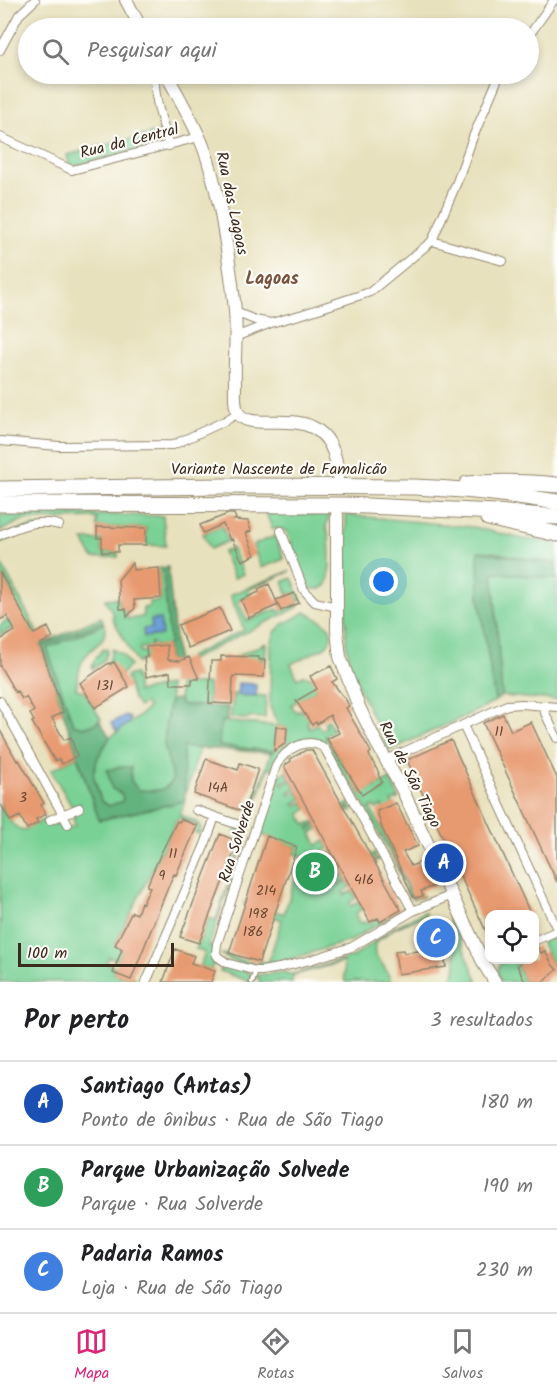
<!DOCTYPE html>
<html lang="pt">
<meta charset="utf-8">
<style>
:root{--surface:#fff;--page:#f2f2f2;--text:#202124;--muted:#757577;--line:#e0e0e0;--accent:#db2777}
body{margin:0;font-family:Kalam,sans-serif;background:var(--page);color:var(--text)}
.controls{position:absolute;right:18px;bottom:18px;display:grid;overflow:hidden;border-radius:12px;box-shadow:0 3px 9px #0003}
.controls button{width:54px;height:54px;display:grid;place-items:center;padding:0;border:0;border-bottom:2px solid var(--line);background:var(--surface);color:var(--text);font:30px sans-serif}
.scale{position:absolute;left:18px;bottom:15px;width:156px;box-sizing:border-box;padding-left:6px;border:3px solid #3b2a1e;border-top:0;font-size:16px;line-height:21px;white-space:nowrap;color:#3b2a1e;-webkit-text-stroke:4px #fdfcf7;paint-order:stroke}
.you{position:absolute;left:384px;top:582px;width:21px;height:21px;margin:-15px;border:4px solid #fff;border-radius:50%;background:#1a73e8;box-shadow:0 0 0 9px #1a73e833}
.badge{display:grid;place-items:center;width:39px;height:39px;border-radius:50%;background:var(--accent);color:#fff;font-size:20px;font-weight:700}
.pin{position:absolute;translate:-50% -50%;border:3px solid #fff;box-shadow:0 2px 6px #0006}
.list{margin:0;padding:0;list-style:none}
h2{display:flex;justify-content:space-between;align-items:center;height:78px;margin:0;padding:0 24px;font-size:26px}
h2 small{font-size:20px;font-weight:400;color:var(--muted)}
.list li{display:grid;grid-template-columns:39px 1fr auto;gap:18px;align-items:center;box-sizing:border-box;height:84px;padding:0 24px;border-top:2px solid var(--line)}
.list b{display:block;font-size:22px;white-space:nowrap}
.list p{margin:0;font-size:20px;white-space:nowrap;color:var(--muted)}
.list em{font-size:20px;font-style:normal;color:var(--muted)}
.icon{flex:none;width:33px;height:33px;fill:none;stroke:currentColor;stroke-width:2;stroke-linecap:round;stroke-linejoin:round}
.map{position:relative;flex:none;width:557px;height:982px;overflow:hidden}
.search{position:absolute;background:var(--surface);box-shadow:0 3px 9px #0003;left:18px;right:18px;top:18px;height:66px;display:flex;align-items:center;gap:15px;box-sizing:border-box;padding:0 21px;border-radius:33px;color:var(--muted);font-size:22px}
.sheet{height:330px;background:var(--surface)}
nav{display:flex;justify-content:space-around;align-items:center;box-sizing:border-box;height:84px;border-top:2px solid var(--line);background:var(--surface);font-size:16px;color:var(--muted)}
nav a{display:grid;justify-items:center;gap:3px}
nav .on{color:var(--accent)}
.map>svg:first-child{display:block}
.green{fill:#7ad196;stroke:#5a7e5a;stroke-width:1.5}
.forest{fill:#63b37f;stroke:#4f6e4e;stroke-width:1.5}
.water{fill:#6c9fd7;stroke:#54647a;stroke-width:1.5}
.building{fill:#e79a70}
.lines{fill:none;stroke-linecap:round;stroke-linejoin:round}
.lane-casing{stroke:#92866e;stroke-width:7}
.street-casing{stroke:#92866e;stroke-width:10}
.secondary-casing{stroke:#92866e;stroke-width:14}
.highway-casing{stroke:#92866e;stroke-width:17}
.lane{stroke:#fff;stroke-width:4.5}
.street{stroke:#fff;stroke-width:8}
.secondary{stroke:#fff;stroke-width:12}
.highway{stroke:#fff;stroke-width:15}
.labels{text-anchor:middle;stroke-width:4.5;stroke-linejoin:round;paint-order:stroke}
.number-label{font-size:14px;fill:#664632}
.street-label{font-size:16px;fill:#3b2a1e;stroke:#fdfcf7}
.neighbourhood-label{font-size:18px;font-weight:bold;fill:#77513b;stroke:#fdfcf7}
</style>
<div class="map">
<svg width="557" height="982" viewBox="0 0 557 982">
<rect width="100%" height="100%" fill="#fdfcf7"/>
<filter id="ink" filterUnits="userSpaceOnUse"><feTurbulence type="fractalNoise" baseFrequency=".0167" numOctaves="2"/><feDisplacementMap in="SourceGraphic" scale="12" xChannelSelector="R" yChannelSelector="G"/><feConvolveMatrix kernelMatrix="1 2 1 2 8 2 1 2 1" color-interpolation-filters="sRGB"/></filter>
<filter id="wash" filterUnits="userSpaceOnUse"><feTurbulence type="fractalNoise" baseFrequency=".008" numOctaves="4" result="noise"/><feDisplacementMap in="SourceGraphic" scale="24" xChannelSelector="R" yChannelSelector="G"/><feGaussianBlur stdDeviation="1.35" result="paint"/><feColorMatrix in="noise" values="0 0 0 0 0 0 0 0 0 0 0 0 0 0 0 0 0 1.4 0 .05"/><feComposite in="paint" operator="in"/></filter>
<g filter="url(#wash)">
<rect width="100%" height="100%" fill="#e8e1bd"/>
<path class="green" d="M128,20L131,27L127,28H93Z
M159,132L162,143L70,167L67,155Z
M266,513L330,515C329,519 326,524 326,528C327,530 328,531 328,533C330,541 331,578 327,584C323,590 315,590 310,588L306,582L286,530L272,528Z
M72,514L163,516L166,546L146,545V528L97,527V518L26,520L21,521L0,531V515Z
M346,515L473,527L527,540L528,539L557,544V564L492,552L479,551V596L495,701L487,706L393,749H388L358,687L350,665L346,642Z
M34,526L53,529C46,531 40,530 33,531C22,532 10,538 0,543V539L18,530Z
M222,526L228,541L210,549L203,534Z
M275,536L284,559L261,568L253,545Z
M83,540H102V552H118V557L93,558Z
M232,548L243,574L234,578L223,552Z
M0,561L43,643L101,617L103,621L41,646L26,620L0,635V625L22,612L19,606L9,602L15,598L0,571Z
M159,568H163L170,645L156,646L151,642V647L140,648V652L156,651L167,653L169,660L144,657V660L137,663L112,617L114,616L105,599L119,598L120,609H126L127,619L143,617V608L150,607L149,602L161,601Z
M289,571V572L248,590L250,596L238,601L247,621L277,609L278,612L296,604L298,607L190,660L189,657L244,630L230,595Z
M493,572L557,579V700L502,696Z
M292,578L301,599L298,603L294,593L288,595L283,582Z
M305,612L322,621L330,628C332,635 331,642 325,647L291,664L297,678L304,675L312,678L317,689L291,705L296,712L301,710L303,712L319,701L312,719L307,723L310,728L317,724L321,730L326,727L324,722L328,720L333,730L325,736L362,794L390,779L399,798L392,801L394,807L386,813L382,806L376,809L374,806L370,808L382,829L411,896L415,898L423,896L424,897L413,899L409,896L391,855L352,783L349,784L327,746C315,736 303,739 290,746C285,750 279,753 275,759C274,762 273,765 272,769L268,768L209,946L213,947V960L250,973L251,976L248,981L220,971L222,967L213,963L211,971L206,970V968L200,966L205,953L196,949L209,918L216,920L243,838L235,834L240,822L247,824L271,753L273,751L218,746L221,721L276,726L274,750L286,743L287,728L279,727L270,707L271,645L275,632L282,625Z
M104,624C110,642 89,647 83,660C78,669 78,680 76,689L84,691L101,719C90,727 87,728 73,725L47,648Z
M266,643L265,660L235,657Z
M107,648C108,660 101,663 93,669L92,667C94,660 99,650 107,648Z
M112,649L123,655L130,666L125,670L121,675L109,663L106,664L110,659Z
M135,674L137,684V692L169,685L170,700L166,722L173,779C165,793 152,791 138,790L131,781L122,794L123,801L109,806L101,801L93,774L98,757L110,737L138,717L148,708L145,703L139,707L133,699L126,676Z
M178,679L185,684H208V706L180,705Z
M233,694L266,696L265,718L250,717L249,719L231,718Z
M182,747L200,748L185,794Z
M77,756L99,820L185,801L180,815C192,820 202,820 201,835L194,832L197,825L178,818L115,945L122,949L118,960L109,957L106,963L115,967L113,973L131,980L132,977L135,978L130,982H0V795L4,801L0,803C6,814 11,826 23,831L45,819L49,825L57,823L62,829L75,826L73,816L80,804L72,807L51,770Z
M286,771L290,778L282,783L284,785L291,780L296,788L288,793L290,795L297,791L302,799L294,804L296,806L303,802L307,809L300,814L306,825L312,822L313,823L349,803L350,804L349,807L308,828L309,830L350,808H352L353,810L347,813L346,811L318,827V829L311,833L317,845L325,841L329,848L321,852L323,856L331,852L335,859L327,864L329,867L337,863L340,869L333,873V875L339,871L340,873L376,852V856L335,878L336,880L378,858L380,859L345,877L346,880L338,884L339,886L347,881L350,887L343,892L344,895L352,891L356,898L349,903L351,906L358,902L362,909L355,914L360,924L366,921L368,923L378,918L380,922L404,908L400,915L369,929L353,940L264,967L244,965L230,960L222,955V954L258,965L260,961L268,963L282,920L274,917V915L244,905L245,901L284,914L302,859V857L295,854L297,847L259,834L280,778L279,775Z
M425,912L426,915L395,928L375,943C373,960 377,955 384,967C387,971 389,977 391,982H345L343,962L293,975L292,982H259L260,979L256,978L258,975L286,972L287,974H293L353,957L394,927Z
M448,915L450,916L478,982H443C445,981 450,980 452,978C462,967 449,929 448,915Z
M550,939H555L557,940V969L552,963L541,942Z
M507,960H514L525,982H502C496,971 495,966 507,960Z"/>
<path class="forest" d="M478,551L557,564V579L493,572L502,696L495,701L479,596Z
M168,567L177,661L169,660L167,645L170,644L163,568Z
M103,621L104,624L47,648L73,724C85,728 90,729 99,720L110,737L98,757L93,774L101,801L109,806L123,801L122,794L112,789L107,770L120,767H131V781L138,790C152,791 165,793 173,780L164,744L166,722L170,700L179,699L180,705L228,707L227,721H221L219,746L274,751L271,753L183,747L185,801L99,820L41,646Z"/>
<path class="water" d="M160,619L162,635L144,637L143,629L152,628L151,620Z
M238,683L256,684V696L237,695Z
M125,715L130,718L129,723L117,732L111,723Z"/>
<g id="blocks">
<path class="building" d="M228,514H234L236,519L234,520L248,521L251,531L246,533L255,555L242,561L232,539L230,540L223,524L203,533L200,525Z
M97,527L146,528V545H118V552H102V538H97Z
M132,563L133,570L159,568L161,598L134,600L135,608L127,617L126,609H120L118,580Z
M0,572L34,634L48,627L53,638L40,644L63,712L52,718L64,740L71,737L77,756L62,764L59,759L55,761L32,722L34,721L30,714L34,711L26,697L22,699L17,691L15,692L0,666V640L15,631L7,616L0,620Z
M269,584L278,605L249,618L241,600L259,592L258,589Z
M294,593L299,603L281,611L276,600Z
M220,608L230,631L188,648L178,625Z
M167,645L168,660L180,661L189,657L199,679H192V684H171L170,672L146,677L144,657H147L146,647Z
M221,656L259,657V660H265L264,677L233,676L232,704L209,703L211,661H221Z
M114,662L129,687L95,708L80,683L109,663L110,664Z
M331,666L337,679L332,682L346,700L349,706L346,708L371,752L369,754L370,757L379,773L378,774L382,782L362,795L327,739L339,733L330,715L317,724L316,722L312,725L296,701L317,689L310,676Z
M503,714L511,731L531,722L557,778V882L483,723Z
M276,726L287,728L286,743L274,751Z
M0,730L17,761L19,760L44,803L41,805L46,814L36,819L38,823L27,829L20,816L10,821L0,803Z
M451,740L531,915H489V938L407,760Z
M306,750H312L401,910L380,922L378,918L370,922L284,766L291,761L290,759Z
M206,759L238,770L240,763L258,769L244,812L194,794Z
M396,803L418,846L403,852L411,866L426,860L437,885L421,891L423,896L415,898L413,897L382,828L377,811Z
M181,819L197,826L176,875L174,874L169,885L131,980L113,973L122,949L115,945L132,912L137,914L141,902L143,903L150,887L147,886L160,855L177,821L179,822Z
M220,834L232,839V843L237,845L199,943L180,937Z
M267,836L297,847L259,962L229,953Z
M441,928L446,967L398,974L395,951L403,950L404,953L432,949L429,929Z
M537,946L541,953L545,951L552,964L557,970L543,982H525L517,965L522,962L521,960H534V947Z
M175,949L194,956L191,963L215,971L211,982H163Z"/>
</g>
</g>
<g filter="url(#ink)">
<use href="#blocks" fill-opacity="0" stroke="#92866e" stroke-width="1.5"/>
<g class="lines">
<defs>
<path id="lane" d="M252,982L256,971"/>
<path id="street" d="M528,37L554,0
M0,50L19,15L35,0
M155,74C153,97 163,123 169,146
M0,137L72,170L199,137
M432,241L503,261
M235,312L255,320L271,323L303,314L370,292L432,241L457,182L473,137L500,74
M235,337L271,323
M0,441L59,446L173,445L225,421L238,413
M281,531L304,590L315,602L337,607
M0,535C19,526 37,519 59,525
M0,701L68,824
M544,706L545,713L557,738
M463,725L557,929
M386,760L507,705L522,704L557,707
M196,810L236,824
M50,820L79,808
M413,911L325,749C308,735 285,749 276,766L217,944L216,953L218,957L227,963L256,971H262L279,968L310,960L352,947L413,911L452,895
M534,941L557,931
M145,982L148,978L206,842L215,817"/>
<path id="secondary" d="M126,0L141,28
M166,74C179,97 193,121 203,146C211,166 215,187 220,208C226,242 232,276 235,311C237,336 234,360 235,384C235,393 234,403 237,411C250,441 331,389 338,475
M337,515V631L340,657L359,707L375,740L402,789L484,964L495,982"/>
<path id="highway" d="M467,484C498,481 527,482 557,485
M0,489L224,486L414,487C462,489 510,494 557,502
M0,504L345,505L496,512L557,517
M488,518L557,534"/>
</defs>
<use href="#lane" class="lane-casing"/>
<use href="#street" class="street-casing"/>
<use href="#secondary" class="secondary-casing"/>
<use href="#highway" class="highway-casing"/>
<use href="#lane" class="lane"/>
<use href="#street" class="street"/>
<use href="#secondary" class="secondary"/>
<use href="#highway" class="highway"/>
</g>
</g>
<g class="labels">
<g class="number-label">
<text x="105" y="690">131</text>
<text x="499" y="736">11</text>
<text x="218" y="792">14A</text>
<text x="23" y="802">3</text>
<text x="173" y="858">11</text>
<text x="162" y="880">9</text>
<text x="364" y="884">416</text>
<text x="266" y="895">214</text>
<text x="258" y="918">198</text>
<text x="253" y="936">186</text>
</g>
<g class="street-label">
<text transform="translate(129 140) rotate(-14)" y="6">Rua da Central</text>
<text transform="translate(233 203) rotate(78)" y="6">Rua das Lagoas</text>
<text x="279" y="474">Variante Nascente de Famalicão</text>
<text transform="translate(411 774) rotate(63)" y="6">Rua de São Tiago</text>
<text transform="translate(236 841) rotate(-72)" y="6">Rua Solverde</text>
</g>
<g class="neighbourhood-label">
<text x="272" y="284">Lagoas</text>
</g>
</g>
</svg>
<div class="controls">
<button><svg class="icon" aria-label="locate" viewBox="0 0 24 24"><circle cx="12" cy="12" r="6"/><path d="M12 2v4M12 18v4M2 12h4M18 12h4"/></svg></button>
</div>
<div class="scale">100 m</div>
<div class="you"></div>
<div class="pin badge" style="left:444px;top:863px;background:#1a4fb4">A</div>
<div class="pin badge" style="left:315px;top:872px;background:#2e9e5b">B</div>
<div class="pin badge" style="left:436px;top:938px;background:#3f7fe0">C</div>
<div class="search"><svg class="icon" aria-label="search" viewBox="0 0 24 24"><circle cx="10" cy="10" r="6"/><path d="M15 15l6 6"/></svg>Pesquisar aqui</div>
</div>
<section class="sheet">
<h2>Por perto<small>3 resultados</small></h2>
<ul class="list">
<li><span class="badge" style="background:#1a4fb4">A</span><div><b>Santiago (Antas)</b><p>Ponto de ônibus · Rua de São Tiago</p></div><em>180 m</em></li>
<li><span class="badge" style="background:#2e9e5b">B</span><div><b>Parque Urbanização Solvede</b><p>Parque · Rua Solverde</p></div><em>190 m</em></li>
<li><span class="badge" style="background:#3f7fe0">C</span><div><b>Padaria Ramos</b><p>Loja · Rua de São Tiago</p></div><em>230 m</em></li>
</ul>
</section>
<nav>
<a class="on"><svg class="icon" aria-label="map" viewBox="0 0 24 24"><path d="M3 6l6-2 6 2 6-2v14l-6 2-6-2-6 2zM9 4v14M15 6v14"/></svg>Mapa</a>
<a><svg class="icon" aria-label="directions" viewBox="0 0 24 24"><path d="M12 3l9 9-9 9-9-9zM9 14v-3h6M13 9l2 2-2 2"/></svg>Rotas</a>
<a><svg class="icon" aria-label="saved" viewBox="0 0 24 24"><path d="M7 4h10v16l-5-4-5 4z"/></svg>Salvos</a>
</nav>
